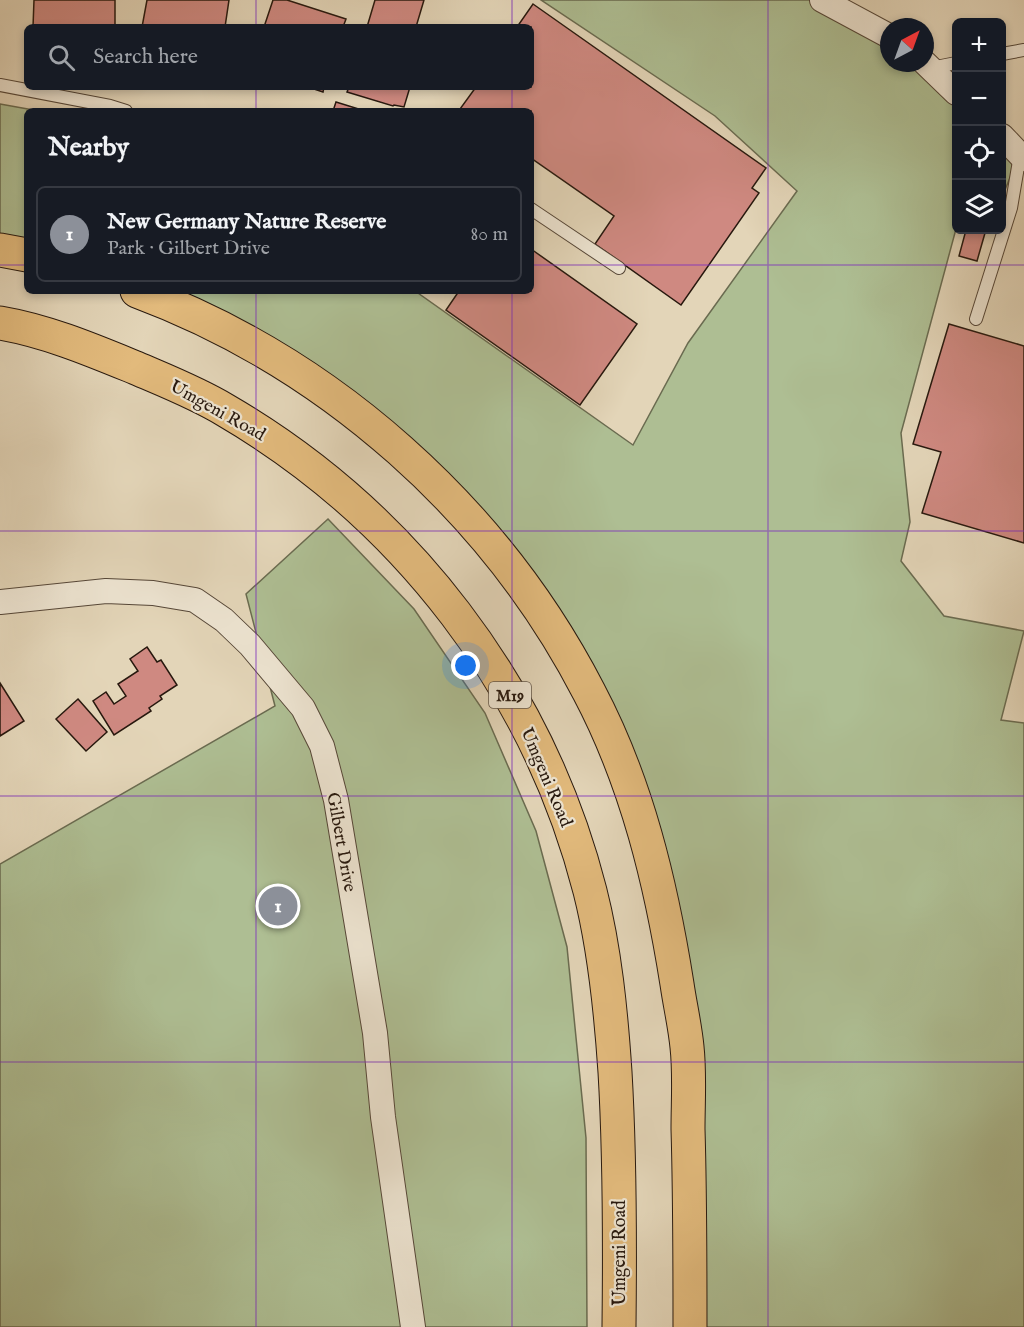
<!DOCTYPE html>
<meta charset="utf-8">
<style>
:root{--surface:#171b24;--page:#242831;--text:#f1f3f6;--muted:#9ea1a6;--line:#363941;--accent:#8c9099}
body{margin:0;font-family:"IM FELL English",serif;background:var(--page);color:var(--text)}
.controls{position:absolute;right:18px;top:18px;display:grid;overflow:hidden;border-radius:9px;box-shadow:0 3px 9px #0003}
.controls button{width:54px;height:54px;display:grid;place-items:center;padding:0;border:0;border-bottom:2px solid var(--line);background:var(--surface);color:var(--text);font:30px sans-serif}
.compass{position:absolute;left:880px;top:18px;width:54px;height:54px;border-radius:50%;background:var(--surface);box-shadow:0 3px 9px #0003;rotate:41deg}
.you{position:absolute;left:466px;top:666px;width:21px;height:21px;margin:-15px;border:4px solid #fff;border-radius:50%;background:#1a73e8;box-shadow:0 0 0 9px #1a73e833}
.badge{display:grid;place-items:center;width:39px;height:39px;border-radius:50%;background:var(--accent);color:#fff;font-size:20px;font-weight:700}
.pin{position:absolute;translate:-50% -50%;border:3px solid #fff;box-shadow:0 2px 6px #0006}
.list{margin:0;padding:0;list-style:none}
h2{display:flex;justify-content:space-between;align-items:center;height:78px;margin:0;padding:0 24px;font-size:26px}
h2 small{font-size:20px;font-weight:400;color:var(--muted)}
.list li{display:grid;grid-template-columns:39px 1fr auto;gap:18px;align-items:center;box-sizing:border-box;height:96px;margin:0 12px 12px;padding:0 12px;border:2px solid var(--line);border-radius:9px}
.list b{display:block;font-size:22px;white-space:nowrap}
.list p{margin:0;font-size:20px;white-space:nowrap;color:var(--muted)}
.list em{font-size:20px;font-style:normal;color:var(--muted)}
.icon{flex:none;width:33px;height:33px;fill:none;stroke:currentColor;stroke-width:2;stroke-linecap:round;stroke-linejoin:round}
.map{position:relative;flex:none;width:1024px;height:1327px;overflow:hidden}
.search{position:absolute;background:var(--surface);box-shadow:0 3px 9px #0003;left:24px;top:24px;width:510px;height:66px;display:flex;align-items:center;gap:15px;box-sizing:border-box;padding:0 21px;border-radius:9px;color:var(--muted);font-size:22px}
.panel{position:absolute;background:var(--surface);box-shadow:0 3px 9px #0003;left:24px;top:108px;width:510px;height:186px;border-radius:9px}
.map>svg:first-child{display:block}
.green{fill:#aebe93;stroke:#6a6b50;stroke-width:1.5}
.building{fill:#cf8981;stroke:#27180e;stroke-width:1.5}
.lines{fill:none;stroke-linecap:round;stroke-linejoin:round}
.service-casing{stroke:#564738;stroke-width:14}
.minor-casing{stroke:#564738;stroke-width:26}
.motorway-casing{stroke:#27180e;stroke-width:35}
.service{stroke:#ede4d1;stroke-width:12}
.minor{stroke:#ede4d1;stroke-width:24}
.motorway{stroke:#e2ba7c;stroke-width:33}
.grid{fill:none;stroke:#7b2cbf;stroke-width:1.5;stroke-opacity:0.55}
.labels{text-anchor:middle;stroke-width:4.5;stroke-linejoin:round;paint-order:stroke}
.shield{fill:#ede4d1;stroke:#625548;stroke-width:1.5}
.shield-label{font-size:16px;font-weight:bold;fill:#27180e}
.street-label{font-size:18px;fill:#27180e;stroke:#ede4d1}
</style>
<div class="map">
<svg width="1024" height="1327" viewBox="0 0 1024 1327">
<rect width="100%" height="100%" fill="#e3d5b8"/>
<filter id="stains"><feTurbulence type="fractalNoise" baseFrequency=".00333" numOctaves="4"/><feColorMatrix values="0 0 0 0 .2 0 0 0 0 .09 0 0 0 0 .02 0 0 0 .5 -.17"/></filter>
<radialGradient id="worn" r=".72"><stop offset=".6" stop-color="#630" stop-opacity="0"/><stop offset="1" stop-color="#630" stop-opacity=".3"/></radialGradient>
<path class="green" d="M541,0H813L889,40V63H921L956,96V229L901,433L910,522L901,561L944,616L1024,631L1001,720L1024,723V1327H694L691,1043L591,690L395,443L143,291H415L633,445L688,343L797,191L715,116Z
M0,104L39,111H27V253L0,248Z
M1002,139L1019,156L1002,197Z
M328,519L414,609L485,713L536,831L567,947L586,1138L587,1327H0V864L275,706L246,594Z"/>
<path class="building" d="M34,0H115V27H33Z
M147,0H229L225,27H142Z
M273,0H287L346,19L343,27H264Z
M375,0H424L416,27H367Z
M533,4L766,168L752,188L759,193L681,305L595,244L614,216L531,158V111H463L460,109L476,87H531V27H517Z
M308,87H324L323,92Z
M349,87H410L404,107L394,105L393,106L347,92Z
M336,102L362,110V111H333Z
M966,230L985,233L977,261L959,256Z
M531,249L637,324L580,405L446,310L459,291H531Z
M949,324L1024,346V543L922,513L941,452L913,444Z
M147,647L157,662L161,660L177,685L160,696L162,699L149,708L151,711L114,735L93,701L106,692L114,704L126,696L118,684L138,671L130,659Z
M0,683L24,721L0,736Z
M78,699L107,732L86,751L56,719Z"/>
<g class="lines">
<defs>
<path id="service" d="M1002,54L1024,50
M931,68L956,63
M0,85L110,106L126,111
M531,209L619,268
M976,319L1011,208L1020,155"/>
<path id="minor" d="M822,0L889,36
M925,63L956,93
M1002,136L1024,159
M0,602L106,591L153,593L195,600L224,620L250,645L303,708L322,746L336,800L375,1033L383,1117L413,1327"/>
<path id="motorway" d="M0,250L27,255
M137,291C330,363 495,510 589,692C637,783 661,883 677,984C680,1005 685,1026 687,1047C690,1074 688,1102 688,1129C690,1195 690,1261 690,1327
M0,323C47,331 92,350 136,368C166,381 197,393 225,410C405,515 538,688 590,891C605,950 611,1012 615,1072C620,1157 620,1242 619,1327"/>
</defs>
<use href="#service" class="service-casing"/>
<use href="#minor" class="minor-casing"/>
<use href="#motorway" class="motorway-casing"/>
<use href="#service" class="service"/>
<use href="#minor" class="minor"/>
<use href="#motorway" class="motorway"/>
</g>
<path class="grid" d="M256,0V27M512,0V27M768,0V1327M256,87V111M512,87V111M0,265H27M531,265H1024M256,291V1327M512,291V1327M0,531H1024M0,796H1024M0,1062H1024"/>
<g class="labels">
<rect class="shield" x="489" y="682" width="42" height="26" rx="4.5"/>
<g class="shield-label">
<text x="510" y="701">M19</text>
</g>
<g class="street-label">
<text transform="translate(218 410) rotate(29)" y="6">Umgeni Road</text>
<text transform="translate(547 777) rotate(67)" y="6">Umgeni Road</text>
<text transform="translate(342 842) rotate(80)" y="6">Gilbert Drive</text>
<text transform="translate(619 1253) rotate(-90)" y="6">Umgeni Road</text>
</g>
</g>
<rect width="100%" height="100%" filter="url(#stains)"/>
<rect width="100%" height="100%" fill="url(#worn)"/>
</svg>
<div class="controls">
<button>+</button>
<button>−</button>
<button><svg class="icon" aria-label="locate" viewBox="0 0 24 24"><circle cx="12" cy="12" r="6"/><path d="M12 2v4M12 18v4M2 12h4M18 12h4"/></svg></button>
<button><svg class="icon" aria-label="layers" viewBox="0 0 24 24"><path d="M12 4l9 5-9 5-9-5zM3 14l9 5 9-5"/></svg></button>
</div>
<svg class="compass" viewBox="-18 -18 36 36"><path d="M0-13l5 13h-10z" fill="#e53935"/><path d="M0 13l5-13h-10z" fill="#9ea1a6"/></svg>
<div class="you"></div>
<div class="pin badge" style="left:278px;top:906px">1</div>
<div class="search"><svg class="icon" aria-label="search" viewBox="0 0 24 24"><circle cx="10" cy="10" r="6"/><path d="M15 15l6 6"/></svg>Search here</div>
<section class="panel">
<h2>Nearby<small></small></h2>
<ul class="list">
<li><span class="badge">1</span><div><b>New Germany Nature Reserve</b><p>Park · Gilbert Drive</p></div><em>80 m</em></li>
</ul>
</section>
</div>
